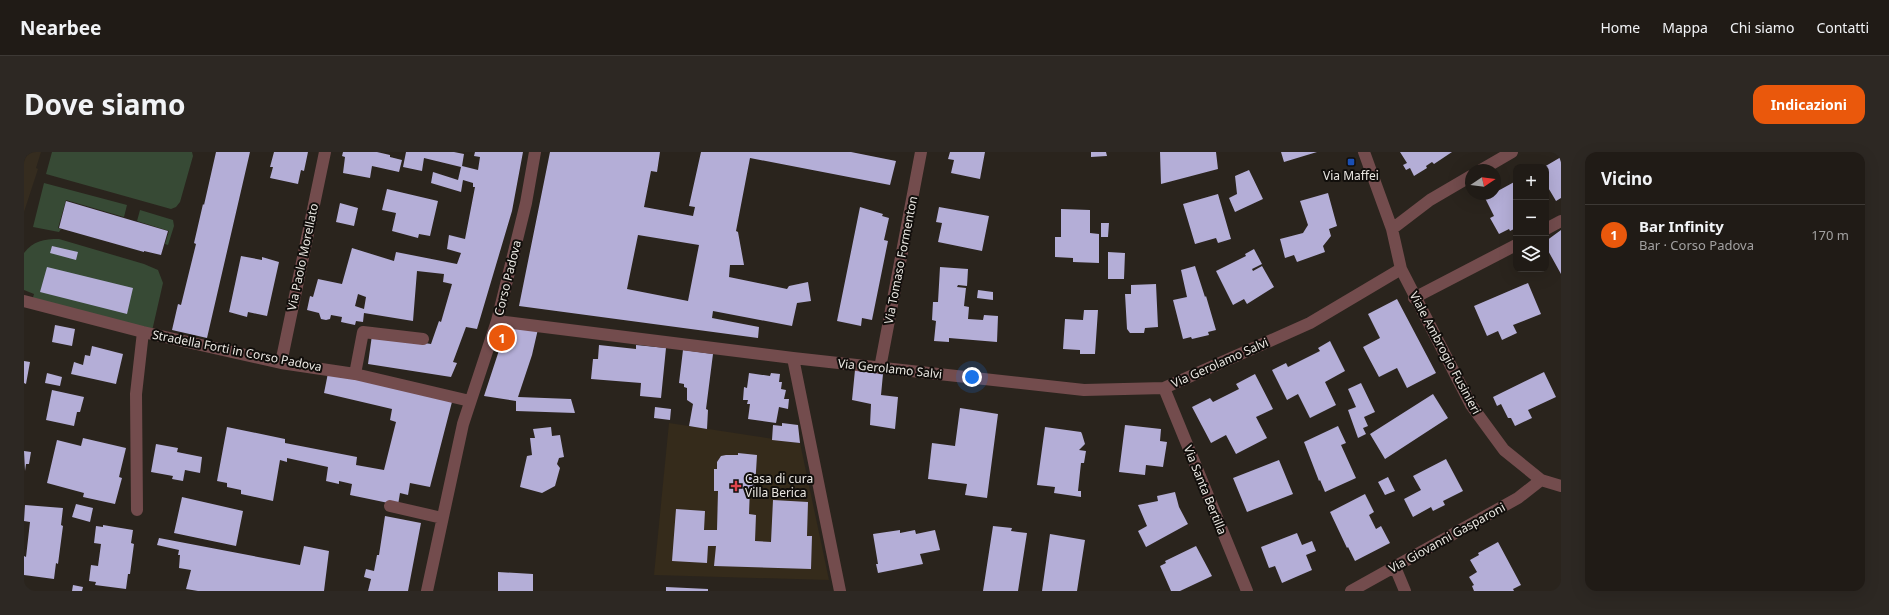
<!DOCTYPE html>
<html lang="it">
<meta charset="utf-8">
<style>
:root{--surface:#201b16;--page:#2d2823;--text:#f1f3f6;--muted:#a2a1a1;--line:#3d3935;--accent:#ea580c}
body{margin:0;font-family:"Noto Sans",sans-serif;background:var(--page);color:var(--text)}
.controls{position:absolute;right:12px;top:12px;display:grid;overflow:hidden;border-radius:8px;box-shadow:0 4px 16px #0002}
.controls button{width:36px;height:36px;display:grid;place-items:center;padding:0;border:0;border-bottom:1px solid var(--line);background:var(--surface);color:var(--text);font:20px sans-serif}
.compass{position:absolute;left:1441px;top:12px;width:36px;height:36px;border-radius:50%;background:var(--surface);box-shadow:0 4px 16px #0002;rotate:77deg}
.you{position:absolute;left:948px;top:225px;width:14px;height:14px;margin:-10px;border:3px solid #fff;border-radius:50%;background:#1a73e8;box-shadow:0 0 0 6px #1a73e833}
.badge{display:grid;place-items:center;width:26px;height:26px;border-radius:50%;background:var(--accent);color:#fff;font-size:13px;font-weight:700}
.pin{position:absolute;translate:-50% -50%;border:2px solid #fff;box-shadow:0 1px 4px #0006}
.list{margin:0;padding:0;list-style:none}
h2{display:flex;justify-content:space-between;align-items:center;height:52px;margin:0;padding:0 16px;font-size:17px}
h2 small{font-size:13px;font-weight:400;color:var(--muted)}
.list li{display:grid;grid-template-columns:26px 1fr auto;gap:12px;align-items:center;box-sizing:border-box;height:60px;padding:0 16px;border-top:1px solid var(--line)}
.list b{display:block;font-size:15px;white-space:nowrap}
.list p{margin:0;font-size:13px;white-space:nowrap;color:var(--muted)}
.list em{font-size:13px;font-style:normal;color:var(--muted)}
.icon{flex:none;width:22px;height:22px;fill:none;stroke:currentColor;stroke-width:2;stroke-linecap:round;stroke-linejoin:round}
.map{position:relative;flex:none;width:1537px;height:439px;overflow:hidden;border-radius:12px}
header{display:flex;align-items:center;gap:24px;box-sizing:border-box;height:56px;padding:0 20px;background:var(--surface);border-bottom:1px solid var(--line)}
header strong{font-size:19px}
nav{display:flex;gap:22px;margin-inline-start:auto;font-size:14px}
.intro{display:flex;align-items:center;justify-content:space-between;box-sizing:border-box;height:96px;padding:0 24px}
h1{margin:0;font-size:28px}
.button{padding:10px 18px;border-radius:12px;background:var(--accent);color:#fff;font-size:14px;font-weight:700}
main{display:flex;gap:24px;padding:0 24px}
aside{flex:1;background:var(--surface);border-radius:12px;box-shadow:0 4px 16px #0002}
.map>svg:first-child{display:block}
.built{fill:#352c1f}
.medical{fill:#352b1b}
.green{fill:#374a35}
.building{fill:#b4aed7;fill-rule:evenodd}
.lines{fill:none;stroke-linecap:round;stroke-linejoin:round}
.minor{stroke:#734c4d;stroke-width:12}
.transit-dot{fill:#1a4fb4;stroke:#110e0b;stroke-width:1.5}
.health-dot{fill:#e0444e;stroke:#110e0b;stroke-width:1.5}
.labels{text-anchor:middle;stroke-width:4;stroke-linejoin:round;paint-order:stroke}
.poi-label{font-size:12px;fill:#ebe8e3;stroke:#110e0b}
.street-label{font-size:12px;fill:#ebe8e3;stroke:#110e0b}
</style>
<header>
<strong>Nearbee</strong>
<nav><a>Home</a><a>Mappa</a><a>Chi siamo</a><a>Contatti</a></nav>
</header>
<div class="intro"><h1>Dove siamo</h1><a class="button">Indicazioni</a></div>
<main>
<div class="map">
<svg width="1537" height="439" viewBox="0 0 1537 439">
<rect width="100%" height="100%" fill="#2a241d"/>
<path class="built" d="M0,0H17L12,16L14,17L0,60Z"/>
<path class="medical" d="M645,271L776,291L805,428L630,423Z"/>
<path class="green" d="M28,0H168L169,4L156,50L152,55L147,57L22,22Z
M20,31L103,53L100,65L42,48L34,76L37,77L35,80L9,75Z
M116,58L149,68L150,74L144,93L141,92L145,79L113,69Z
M35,87L120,112L134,118L139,131L128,179L8,149L10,142L0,138V101C9,89 20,87 35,87Z"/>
<path class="building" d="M192,0H226L183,186L148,178L154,152L157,153L172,92L170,91L179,52L180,53Z
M250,0H284L280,19L277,18L274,32L246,26L249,15H246Z
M319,0H353L366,3V5L378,8L375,20L348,14L346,26L319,21L321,5L318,4Z
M382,0H430L440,2L438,14L454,18L456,5L450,4L451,0H499L488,59L453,177L442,175L429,210L433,211L427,225L344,212L348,183L407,192L415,169L417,170L428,132L419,130L420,122L393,119L389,169L340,161L339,170L332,169L331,173L317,170L318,165L307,163L306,167L302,168L297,167L295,161L283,158L286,144L289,145L294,127L318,132L328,96L370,109L372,100L433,112L437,101L423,97L425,83L441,87L451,35H449V31L439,28L437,40L407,31L409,20L434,28L437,15L400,6L398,19L379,15ZM334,142L342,145L340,157L331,154Z
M526,0H636L633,20L627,19L620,55L669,64L671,55L665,54L677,0H827L872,9L866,33L726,6L712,79L714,80L720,113H706L705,125L763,137L765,134L784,130L787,149L773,151L768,174L689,159L688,166L735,175L734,186L495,154ZM614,83L675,93L664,149L603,137Z
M926,0H961L956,27L927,21L930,8L924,7Z
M1067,0H1082L1083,4L1067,5Z
M1136,0H1192L1194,17L1137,32Z
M1257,0H1293L1260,10Z
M1376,0H1428L1410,12L1408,10L1402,14L1403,16L1390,24L1386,16L1382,18L1379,13L1383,11Z
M1537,5V46L1532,49L1522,32V15H1520Z
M1225,18L1239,47L1211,60L1205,46L1213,42L1211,24Z
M1492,29V76L1486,79L1485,77L1475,82L1466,66L1470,64L1461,46Z
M363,37L414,49L406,84L395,82L394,86L368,79L372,61L358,58Z
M1304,41L1313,74L1305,77L1307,84L1299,94L1301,100L1273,110L1270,103L1261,106L1256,87L1279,81L1284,73L1276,49Z
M1194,42L1207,87L1194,91L1192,86L1171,92L1159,52Z
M42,49L144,79L137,103L120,99V100L35,76Z
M316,51L334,56L330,74L312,70Z
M836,55L859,62L858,64L865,66L860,88L864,89L848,168L838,166L837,174L813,169Z
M915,55L965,64L958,99L914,90L918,71L912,70Z
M1037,57L1066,58V81L1075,82V111L1049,110V106L1031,105V85H1037Z
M1077,71H1085L1084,85H1077Z
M1537,78V122L1522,95V89Z
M28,94L54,100L52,108L26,101Z
M1230,97L1238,112L1228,117L1229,119L1238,114L1250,135L1223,152L1220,147L1209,153L1192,119L1222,104L1221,102Z
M1084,100L1101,101L1100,127H1084Z
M217,104L238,108V105L255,110L243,164L224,160L223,165L205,160Z
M1171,114L1181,145L1182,144L1192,178L1184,180L1185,183L1168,187L1167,185L1159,187L1149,148L1163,145L1157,118Z
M23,115L109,136L103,162L16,140Z
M916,115L944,117L943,134L934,133L933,135L942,136L940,154L945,155L944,167L959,168L960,163L974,164L973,190L925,186V190L910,189L912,169L908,168L909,150H914Z
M1504,131L1517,162L1489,173L1493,181L1478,188L1474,179L1463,184L1450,154Z
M1132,132L1134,175L1121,176L1120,181H1106L1103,177L1101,142H1107V133Z
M954,138L969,140V148L953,146Z
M1373,147L1412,221L1383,236L1373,216L1355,225L1339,195L1356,186L1344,162Z
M1060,158H1074L1071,202H1056V198L1039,197L1041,167L1059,168Z
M484,171L514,177L508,203L494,245L547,247L551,261L492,259V249L460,244Z
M31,173L51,177L48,194L28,190Z
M1306,189L1321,219L1301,230L1312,253L1286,266L1274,242L1263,248L1248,218L1262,211L1264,215L1296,199L1294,196Z
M575,193L612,197V193L642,196L637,246L616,244L617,231L567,227L569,207H574Z
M68,194L99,202L92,232L47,222L50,210L59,213L61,203L66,204Z
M659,198L689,202L682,257L684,258L683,277L665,274L669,252L663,248V236L660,235V232L655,231Z
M0,209L6,210L2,232L0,231Z
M831,218L859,222L857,243L874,245L871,277L846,273L847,252L828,248Z
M1520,220L1532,245L1504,258L1508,266L1491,274L1487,266H1484L1477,252L1473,254L1469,245Z
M23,221L38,225L36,234L21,231Z
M304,221L429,246L406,335L386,331L384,343L376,341L374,353L326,343L328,332L315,329V332L302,329L304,315L263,306V310L256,308L249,349L217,342V338L203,335V331L193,329L203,275L261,287V291L333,305L332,313L360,318L372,270L366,268L368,257L300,241Z
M725,221L746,224L747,221L756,222L755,230H758L757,237L762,238L760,247H765L764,257L755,255L752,271L724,267L726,252H723L724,248H719L720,235L723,236Z
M1231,222L1249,257L1232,265L1243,286L1212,302L1202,283L1187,291L1168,255L1186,246L1189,250L1215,237L1212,232Z
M1337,231L1351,260L1340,265L1344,274L1339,276L1342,282L1334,286L1324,258L1332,255L1324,237Z
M28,238L60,245L56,260H53L50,274L22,268Z
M1409,242L1424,266L1361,307L1346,282Z
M631,255L647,257L646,268L630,266Z
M936,256L974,262L963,346L941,343L943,332L904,327L908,291L931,294Z
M758,271L774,273L776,291L748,288L749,273L758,274Z
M1101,273L1137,277L1136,289L1143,290L1139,315L1122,313L1121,323L1095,320Z
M1314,274L1322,291L1317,293L1332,326L1301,340L1296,328L1295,329L1280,290Z
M527,275L528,284L536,283L540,305L535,306L533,312L536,316L531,334L518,341L496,335L503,304L508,303L506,286H511L509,277Z
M1021,275L1057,280L1058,282L1061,292L1055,298L1062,299L1060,311H1057L1054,339H1057V345L1030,341L1031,335L1013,333Z
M59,286L102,296L95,325L98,326L91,352L59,345L60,341L23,331L33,288L57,294Z
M132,292L154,296L153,300L178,305L176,321L161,318L159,329L148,327L149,324L127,320Z
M0,299L7,300L5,312H2L1,319Z
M714,301L733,303L731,336H726L725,362L732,363L731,389L747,390L749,348L784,350L783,384H788L787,417L690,414L692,394H684L683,411L648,409L652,357L681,359L680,378H693L694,339H690V317H693V310L697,304L702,303H714Z
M1422,307L1439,339L1419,349L1421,353L1409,359L1407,355L1389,365L1380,347L1397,338L1389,324Z
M1255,308L1269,342L1223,360L1209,326Z
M1364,325L1371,339L1361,343L1354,330Z
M1151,340L1155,355L1164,372L1122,395L1114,379L1123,374L1114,353L1134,349L1133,344Z
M1341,342L1350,360L1345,363L1352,377L1357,374L1366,391L1331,409L1324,395L1323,396L1306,360Z
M158,345L219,359L212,394L150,381Z
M52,352L69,356L66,370L48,365Z
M1,353L39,356L37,373L39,374L34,412L32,411L30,427L0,423V404L2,405L6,370L0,369Z
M361,364L397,371L384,439H344L347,427L340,425L342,417L350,419L353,403H355Z
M79,373L109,378L107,391L110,392L106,422H104L102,437L71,433L72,430L65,429L67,413L74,414L77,392L70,391L72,374L79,375Z
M969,374L988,376L987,379L1003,381L994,439H959Z
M876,378V381L891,378L892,382L911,378L916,398L896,402L899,412L854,421L852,412H854L849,382Z
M1273,381L1278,393L1288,389L1292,399L1282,403L1288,418L1258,431L1251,414L1245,416L1237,395Z
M1026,382L1061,388L1053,439H1018Z
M135,386L276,413L280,394L305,399L300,439H174L162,437L167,418L155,416L156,403H154L155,398L133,393Z
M1474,390L1497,433L1489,437L1490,439H1450L1448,434L1450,433L1445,425L1453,420L1446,408L1455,403L1454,401Z
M1172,394L1188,424L1156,439H1147L1136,414L1142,411L1141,409Z
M474,420L509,422V439H474Z
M49,433L59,435L58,439H48Z
M642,435L684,437V439H642Z"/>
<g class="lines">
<path class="minor" d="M1340,0L1368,77L1377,117L1447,253L1480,298L1517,328L1537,334
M1457,18L1488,0
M1368,77L1406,48L1447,24
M1522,77L1537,69
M1390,146L1492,93
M0,149L119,180L257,211L331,222L446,249
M473,169L769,206L1060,238L1140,236L1286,171L1377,117
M769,206L816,439
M257,211L301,0
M856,216L897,0
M331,222L339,180L399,187
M1140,236L1223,439
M366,354L418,366
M113,358L112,242L119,180
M1371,415L1381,439
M403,439L439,272L473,169L502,51L511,0
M1327,439L1494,346L1517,328"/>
</g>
<rect class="transit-dot" x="1323" y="6" width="8" height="8" rx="2"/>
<path class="health-dot" d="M710 328h4v4h4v4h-4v4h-4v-4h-4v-4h4z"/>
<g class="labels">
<g class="poi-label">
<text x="1327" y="28">Via Maffei</text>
<text x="721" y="331" text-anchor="start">Casa di cura<tspan x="721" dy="14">Villa Berica</tspan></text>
</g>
<g class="street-label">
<text transform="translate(279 105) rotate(-78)" y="4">Via Paolo Morellato</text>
<text transform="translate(877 108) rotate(-79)" y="4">Via Tomaso Formenton</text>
<text transform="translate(484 126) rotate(-76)" y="4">Corso Padova</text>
<text transform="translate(213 199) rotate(11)" y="4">Stradella Forti in Corso Padova</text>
<text transform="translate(1421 201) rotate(62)" y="4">Viale Ambrogio Fusinieri</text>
<text transform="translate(1196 211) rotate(-24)" y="4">Via Gerolamo Salvi</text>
<text transform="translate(866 217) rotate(6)" y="4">Via Gerolamo Salvi</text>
<text transform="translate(1181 338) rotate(68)" y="4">Via Santa Bertilla</text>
<text transform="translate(1423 386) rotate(-29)" y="4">Via Giovanni Gasparoni</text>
</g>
</g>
</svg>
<div class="controls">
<button>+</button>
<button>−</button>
<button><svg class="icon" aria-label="layers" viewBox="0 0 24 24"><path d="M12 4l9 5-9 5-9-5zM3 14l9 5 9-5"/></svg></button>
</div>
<svg class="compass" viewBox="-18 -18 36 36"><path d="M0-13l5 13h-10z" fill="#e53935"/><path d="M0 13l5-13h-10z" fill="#a2a1a1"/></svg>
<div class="you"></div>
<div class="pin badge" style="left:478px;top:186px">1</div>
</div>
<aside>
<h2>Vicino<small></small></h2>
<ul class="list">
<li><span class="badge">1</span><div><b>Bar Infinity</b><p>Bar · Corso Padova</p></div><em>170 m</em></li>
</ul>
</aside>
</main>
